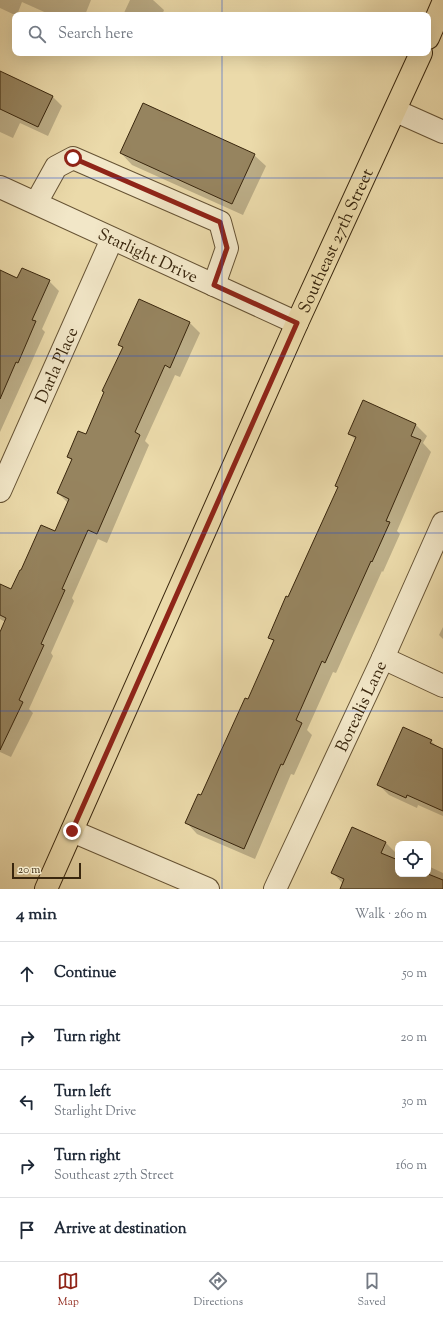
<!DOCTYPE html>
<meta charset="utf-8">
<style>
:root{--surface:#fff;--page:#f6f6f7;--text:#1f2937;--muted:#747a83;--line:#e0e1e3;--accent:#8f2418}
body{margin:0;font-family:"Sorts Mill Goudy",serif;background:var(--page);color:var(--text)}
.controls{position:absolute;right:12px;bottom:12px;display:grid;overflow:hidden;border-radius:8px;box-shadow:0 4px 16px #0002}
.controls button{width:36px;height:36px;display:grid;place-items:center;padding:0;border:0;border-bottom:1px solid var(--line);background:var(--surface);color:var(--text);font:20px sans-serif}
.scale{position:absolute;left:12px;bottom:10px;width:69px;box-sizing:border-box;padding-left:4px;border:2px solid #39260d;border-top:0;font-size:11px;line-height:14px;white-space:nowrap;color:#39260d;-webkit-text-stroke:3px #f2e7c8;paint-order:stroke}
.stop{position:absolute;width:12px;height:12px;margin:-9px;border:3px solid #8f2418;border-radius:50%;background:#fff}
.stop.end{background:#8f2418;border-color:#fff;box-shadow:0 1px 4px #0008}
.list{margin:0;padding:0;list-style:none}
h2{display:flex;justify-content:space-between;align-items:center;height:52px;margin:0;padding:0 16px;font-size:17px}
h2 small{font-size:13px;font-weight:400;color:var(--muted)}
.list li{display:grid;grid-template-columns:26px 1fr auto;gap:12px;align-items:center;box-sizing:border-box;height:64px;padding:0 16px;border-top:1px solid var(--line)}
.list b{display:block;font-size:15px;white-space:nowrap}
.list p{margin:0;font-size:13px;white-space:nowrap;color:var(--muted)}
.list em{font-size:13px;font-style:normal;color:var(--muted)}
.icon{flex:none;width:22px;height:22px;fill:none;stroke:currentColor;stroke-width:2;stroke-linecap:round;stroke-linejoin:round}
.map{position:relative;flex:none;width:443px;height:889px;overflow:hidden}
.search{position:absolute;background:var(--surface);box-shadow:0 4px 16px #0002;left:12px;right:12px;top:12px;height:44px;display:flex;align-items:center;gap:10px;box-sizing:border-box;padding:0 14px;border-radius:8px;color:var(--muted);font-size:15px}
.sheet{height:372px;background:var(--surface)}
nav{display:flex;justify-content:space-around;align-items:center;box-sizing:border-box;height:56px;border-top:1px solid var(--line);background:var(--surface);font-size:11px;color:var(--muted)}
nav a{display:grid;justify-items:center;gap:2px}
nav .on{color:var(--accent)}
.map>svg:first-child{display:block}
.shadow{fill:#0003}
.building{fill:#96845f;stroke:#39260d}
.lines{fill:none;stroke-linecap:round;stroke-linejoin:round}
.minor-casing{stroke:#665334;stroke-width:24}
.major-casing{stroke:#39260d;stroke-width:24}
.minor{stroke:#f2e7c8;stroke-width:22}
.major{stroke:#ebdaaa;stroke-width:22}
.route{stroke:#8f2418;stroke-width:5}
.grid{fill:none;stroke:#1d4ed8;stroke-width:1;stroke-opacity:0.55}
.labels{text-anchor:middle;stroke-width:3;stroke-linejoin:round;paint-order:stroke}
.street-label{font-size:17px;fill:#39260d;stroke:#f2e7c8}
</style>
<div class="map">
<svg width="443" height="889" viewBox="0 0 443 889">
<rect width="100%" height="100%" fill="#ebdaaa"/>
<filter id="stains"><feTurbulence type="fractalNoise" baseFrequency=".005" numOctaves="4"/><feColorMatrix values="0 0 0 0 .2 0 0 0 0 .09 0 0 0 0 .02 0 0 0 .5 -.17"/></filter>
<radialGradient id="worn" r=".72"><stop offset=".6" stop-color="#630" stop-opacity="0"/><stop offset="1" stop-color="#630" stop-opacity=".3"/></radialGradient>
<path class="shadow" d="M0,0H91L85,15H51L22,2L17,15H15L0,8Z
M130,0H153L164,10L162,15H123Z
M0,72L53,97L62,106L48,136L20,123L13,138L0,132Z
M121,153L254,155L266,166L243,215L132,165Z
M17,279L49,281L59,291L42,329L45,332L0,432V282Z
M190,323L200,333L180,377L175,375L145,441L149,445L107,543L98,539L72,598L74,601L51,653L53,656L29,709L33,713L11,757L0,752V635L5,622L0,619V592L12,590L55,532L68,503L58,493L72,461L68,457L86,435L123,348L119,345Z
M364,402L416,425L427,436L423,443L431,452L397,531L400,534L383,572L382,571L336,673L333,672L307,730L312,735L294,775L291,774L255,859L197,834L187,823L202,797L249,700L274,642L269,637L289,599L338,488L336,486L356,440L349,434Z
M443,627V639L439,635Z
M431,741L438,747L443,750V816L418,805L417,808L389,795L379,785Z
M353,828L386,843L396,853L394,860L398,862V874H428V866L443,873V889H341L343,884L333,873Z"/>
<path class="building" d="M0,71L53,96L38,127L0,109Z
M143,103L255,154L232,204L120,153Z
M22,268L50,280L32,320L36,321L18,363L16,362L0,399V270L17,278Z
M139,299L190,322L170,368L165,365L135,432L140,435L97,534L88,530L62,589L65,590L41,644L44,645L19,700L23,702L0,750V632L6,618L0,615V584L11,589L20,570H21L41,525L55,531L69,499L57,493L72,459L67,457L78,431L86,434L104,392L102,391L123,347L118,345Z
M363,400L416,424L411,436L421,440L386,521L390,522L372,562L371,561L325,663L322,661L296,720L302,723L283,765L281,764L244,849L185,823L198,794L201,795L245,698L248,699L274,640L268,638L286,596L288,597L338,487L335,486L356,437L348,434Z
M403,727L432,740L430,743L443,749V811L407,795L406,798L377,785Z
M352,827L386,842L381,853L398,860V874H428L443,880V889H340L344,879L331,873Z"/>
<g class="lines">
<defs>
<g id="minor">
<path d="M396,111L443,132"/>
<path id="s1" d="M0,187L297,323"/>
<path d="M36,203L56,167L73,158L220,222L227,248L214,285"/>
<path id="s2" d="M0,491L112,239"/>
<path d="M383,658L443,686"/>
<path d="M72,831L208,889"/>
<path id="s3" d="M275,889L383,658L443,523"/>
</g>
<g id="major">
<path d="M428,38L443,3"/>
<path id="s4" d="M46,889L297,323L421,53"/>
</g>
</defs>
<use href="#minor" class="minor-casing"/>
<use href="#major" class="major-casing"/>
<use href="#minor" class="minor"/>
<use href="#major" class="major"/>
</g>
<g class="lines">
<path class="route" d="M72,831L297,323L214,285L227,248L220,222L73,158"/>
</g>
<path class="grid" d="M222,0V15M222,53V889M0,178H443M0,356H443M0,533H443M0,711H443"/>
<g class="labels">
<g class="street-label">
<text dy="6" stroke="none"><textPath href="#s4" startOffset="710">Southeast 27th Street</textPath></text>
<text dy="6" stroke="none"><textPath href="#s1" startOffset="163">Starlight Drive</textPath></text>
<text dy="6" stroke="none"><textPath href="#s2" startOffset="138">Darla Place</textPath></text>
<text dy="6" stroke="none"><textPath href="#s3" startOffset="202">Borealis Lane</textPath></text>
</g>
</g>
<rect width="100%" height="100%" filter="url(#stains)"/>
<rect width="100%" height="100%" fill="url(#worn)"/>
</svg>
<div class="controls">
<button><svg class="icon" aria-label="locate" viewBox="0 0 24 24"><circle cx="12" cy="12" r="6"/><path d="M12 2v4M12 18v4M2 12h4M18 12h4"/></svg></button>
</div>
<div class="scale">20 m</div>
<div class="stop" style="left:73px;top:158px"></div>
<div class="stop end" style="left:72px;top:831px"></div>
<div class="search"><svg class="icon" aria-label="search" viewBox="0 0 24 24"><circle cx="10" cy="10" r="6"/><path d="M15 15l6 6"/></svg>Search here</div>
</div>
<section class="sheet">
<h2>4 min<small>Walk · 260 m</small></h2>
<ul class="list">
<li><svg class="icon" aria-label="ahead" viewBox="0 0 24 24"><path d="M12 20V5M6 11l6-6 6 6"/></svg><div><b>Continue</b></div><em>50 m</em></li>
<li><svg class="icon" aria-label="right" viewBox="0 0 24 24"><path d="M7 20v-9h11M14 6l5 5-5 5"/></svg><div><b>Turn right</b></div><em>20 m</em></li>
<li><svg class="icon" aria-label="left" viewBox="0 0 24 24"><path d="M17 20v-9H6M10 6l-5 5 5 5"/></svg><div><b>Turn left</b><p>Starlight Drive</p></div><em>30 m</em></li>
<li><svg class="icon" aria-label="right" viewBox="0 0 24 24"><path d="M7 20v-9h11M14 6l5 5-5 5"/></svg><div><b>Turn right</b><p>Southeast 27th Street</p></div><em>160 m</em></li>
<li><svg class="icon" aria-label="arrive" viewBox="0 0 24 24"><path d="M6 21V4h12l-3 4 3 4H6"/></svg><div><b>Arrive at destination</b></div></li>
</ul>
</section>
<nav>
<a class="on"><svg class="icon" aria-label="map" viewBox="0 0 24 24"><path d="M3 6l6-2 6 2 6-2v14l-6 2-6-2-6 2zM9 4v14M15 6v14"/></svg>Map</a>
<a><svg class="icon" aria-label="directions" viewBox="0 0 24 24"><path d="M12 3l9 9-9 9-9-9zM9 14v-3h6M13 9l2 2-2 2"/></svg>Directions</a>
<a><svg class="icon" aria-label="saved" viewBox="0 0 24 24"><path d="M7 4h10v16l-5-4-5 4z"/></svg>Saved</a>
</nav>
